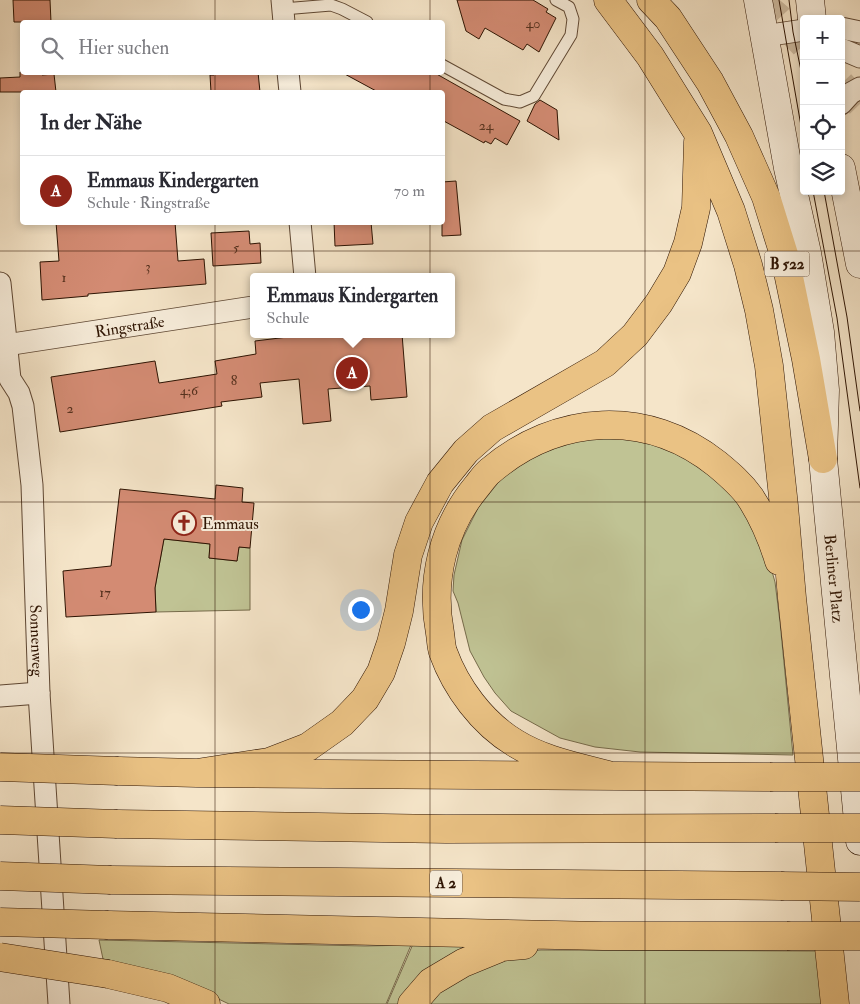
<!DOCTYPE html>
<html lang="de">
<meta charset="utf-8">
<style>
:root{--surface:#fff;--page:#f7f7f7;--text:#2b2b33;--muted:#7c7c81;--line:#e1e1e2;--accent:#8f2418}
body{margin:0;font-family:"IM FELL Double Pica",serif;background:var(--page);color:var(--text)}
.controls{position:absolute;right:15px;top:15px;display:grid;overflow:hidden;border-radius:5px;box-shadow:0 2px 8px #0003}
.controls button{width:45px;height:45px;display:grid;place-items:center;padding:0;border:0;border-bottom:1px solid var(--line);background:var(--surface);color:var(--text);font:25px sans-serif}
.you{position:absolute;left:360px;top:609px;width:18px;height:18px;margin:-12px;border:4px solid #fff;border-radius:50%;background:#1a73e8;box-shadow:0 0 0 8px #1a73e833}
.badge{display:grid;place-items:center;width:32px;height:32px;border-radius:50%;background:var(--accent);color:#fff;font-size:16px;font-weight:700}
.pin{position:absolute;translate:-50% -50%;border:2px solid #fff;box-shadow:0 1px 5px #0006}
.popup{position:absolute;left:250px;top:273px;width:205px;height:65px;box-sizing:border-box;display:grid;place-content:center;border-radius:5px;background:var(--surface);filter:drop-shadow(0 1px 4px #0005);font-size:16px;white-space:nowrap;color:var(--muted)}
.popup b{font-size:19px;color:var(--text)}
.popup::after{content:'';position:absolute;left:50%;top:100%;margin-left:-10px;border:10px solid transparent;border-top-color:var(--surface)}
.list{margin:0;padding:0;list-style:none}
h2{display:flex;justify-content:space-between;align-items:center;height:65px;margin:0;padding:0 20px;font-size:21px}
h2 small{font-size:16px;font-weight:400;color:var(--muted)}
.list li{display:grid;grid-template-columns:32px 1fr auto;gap:15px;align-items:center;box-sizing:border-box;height:70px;padding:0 20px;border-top:1px solid var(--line)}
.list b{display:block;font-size:19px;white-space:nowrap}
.list p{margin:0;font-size:16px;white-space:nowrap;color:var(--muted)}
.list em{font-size:16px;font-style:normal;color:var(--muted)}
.icon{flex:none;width:28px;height:28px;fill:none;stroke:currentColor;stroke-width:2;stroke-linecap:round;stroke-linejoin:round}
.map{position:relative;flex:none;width:860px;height:1004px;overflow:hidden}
.search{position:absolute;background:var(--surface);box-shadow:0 2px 8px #0003;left:20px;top:20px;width:425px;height:55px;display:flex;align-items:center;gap:12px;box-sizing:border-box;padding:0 18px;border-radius:5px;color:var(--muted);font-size:19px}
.panel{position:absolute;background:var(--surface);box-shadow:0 2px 8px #0003;left:20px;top:90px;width:425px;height:135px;border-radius:5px}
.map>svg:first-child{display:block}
.green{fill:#c0c394;stroke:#766b4b}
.building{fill:#d38b73;stroke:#2d1302}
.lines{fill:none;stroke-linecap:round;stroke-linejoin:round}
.highway-tunnel{stroke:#cdbba1;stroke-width:28;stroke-dasharray:28 14;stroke-linecap:butt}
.lane-casing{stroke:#5f4834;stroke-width:13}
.street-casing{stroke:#5f4834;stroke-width:23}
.secondary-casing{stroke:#2d1302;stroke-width:29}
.highway-casing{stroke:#2d1302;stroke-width:29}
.lane{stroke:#f8eedc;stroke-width:11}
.street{stroke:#f8eedc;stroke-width:21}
.secondary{stroke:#f8eedc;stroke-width:28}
.highway{stroke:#eac284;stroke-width:28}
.tram{stroke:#2d1302;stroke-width:1}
.highway-bridge-casing{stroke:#2d1302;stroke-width:29;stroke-linecap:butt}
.highway-bridge{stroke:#eac284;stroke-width:28}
.grid{fill:none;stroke:#2d1302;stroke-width:1;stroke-opacity:0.55}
.labels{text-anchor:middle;stroke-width:4;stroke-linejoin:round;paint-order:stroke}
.number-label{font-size:14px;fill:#56311e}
.shield{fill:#f8eedc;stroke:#6a5543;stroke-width:1}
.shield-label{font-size:15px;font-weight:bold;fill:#2d1302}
.street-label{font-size:16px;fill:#2d1302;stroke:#f8eedc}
.poi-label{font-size:16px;fill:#2d1302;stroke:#f8eedc;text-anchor:start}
</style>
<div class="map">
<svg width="860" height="1004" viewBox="0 0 860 1004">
<rect width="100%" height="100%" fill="#f5e5c9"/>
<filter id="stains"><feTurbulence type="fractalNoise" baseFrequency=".004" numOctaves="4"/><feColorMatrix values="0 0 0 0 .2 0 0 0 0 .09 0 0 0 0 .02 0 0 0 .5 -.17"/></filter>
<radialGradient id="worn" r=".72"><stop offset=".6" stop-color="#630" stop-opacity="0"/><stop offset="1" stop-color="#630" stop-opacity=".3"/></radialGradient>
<path class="green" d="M622,435L690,456L739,498L771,568L775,582L780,622L793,755L640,752L595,747L560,738L511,711L495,693L484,677L470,651L458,603L453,591L454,575L462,540L478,508L501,479L525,460L561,443Z
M164,539L210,544L209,558L237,561L239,547L250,548V610L156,612L155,588Z
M99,940L365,946L411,945L386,1004H229L185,983L103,959Z
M466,943L464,950L400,1004H387L413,944Z
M541,950L817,951L823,1004H425L441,986L516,952Z"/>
<path class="building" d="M13,0H50L51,22H14Z
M457,0H533L548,9L546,12L556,18L539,52L527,44L523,50L485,28L479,39L466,31Z
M20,72H41L42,75L54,74L56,92H0V78L20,77Z
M214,72H258L260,92H211L210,75H214Z
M341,72H433L520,121L507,145L495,138L491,144L485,141L484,143L442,120V92H378Z
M540,100L557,110L559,140L527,121L535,104Z
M456,181L461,235L442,236V182Z
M56,222H175L178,261L204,259L206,284L88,294V296L42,300L40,262L59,261Z
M334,222H371L373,244L335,246Z
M249,231L250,244L260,243L261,263L213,266L211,233Z
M296,334H402L407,397L371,400L370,386L328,389L331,421L303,424L299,379L260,383L262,397L221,402L222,406L60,432L51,377L155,361L159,383L217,374L215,361L256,354L255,341L296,336Z
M216,485L243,488L242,502L254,503L250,548L239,547L237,561L209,558L210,544L164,539L155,588L156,612L66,617L63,571L111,566L120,489L215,499Z"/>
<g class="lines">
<path class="highway-tunnel" d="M758,0L778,17L804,45
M841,84L860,104"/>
<defs>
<path id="lane" d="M283,9L331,5L342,9L367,22
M442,65L504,99L520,102L534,96L571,35L573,19L569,7L556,0"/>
<g id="street">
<path d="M282,0L284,22"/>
<path d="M841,28L860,32"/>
<path d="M764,36L804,30"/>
<path d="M841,49L860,57"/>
<path d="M288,72L290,92"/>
<path d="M841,104L851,93L860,88"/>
<path d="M300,222L305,277"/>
<path id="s1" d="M0,283L10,379L19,393L23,406L32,485L39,693L59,1004"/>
<path id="s2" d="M6,345L253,307"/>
<path d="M0,696L39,693"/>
</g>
<g id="secondary">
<path id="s3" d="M758,0L788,168L807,253L820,332L825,390L823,459L860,841"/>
<path d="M810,0L812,19"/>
<path d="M841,168L860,264"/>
</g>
<path id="highway" d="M608,0L650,56L698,133L731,211L748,265L759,310L769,366L784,506L792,598L835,1004
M651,0L668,18L710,82L739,136L766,197L785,258L806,359L823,459
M118,771L197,773L770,777
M197,773L269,762L308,747L342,723L365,699L381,672L391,643L399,611L408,555L419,522L440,483L466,451L492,428L605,363L635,335L659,303L677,273L688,243L696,208L698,142
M611,776C579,767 544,761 515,743C482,723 456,688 443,652C441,646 441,639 440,633C430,580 443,527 477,486C481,481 485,475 490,471C557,414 647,408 717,464C729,474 741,484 750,497C763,517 772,538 779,561
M117,824L446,829L775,828
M111,880L781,886
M108,925L603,936H787
M108,974L168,988L206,1004
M412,1004L431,982L463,963L502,947L524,945"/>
</defs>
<use href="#lane" class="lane-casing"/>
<use href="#street" class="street-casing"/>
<use href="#secondary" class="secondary-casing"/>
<use href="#highway" class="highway-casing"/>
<use href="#lane" class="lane"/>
<use href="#street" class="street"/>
<use href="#secondary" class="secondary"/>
<use href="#highway" class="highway"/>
<path class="tram" d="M779,0L804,143
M789,0L793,32L804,85
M813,191L837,318L860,488
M824,191L847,317L860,411"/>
<defs>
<path id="highway-bridge" d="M0,767L118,771
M770,777H860
M0,820L117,824
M775,828H860
M0,876L111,880
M781,886L860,887
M0,922L108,925
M787,936H860
M0,957L108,974"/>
</defs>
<use href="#highway-bridge" class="highway-bridge-casing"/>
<use href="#highway-bridge" class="highway-bridge"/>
</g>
<path class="grid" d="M215,0V22M430,0V22M645,0V1004M215,72V92M430,72V92M215,222V1004M430,222V1004M0,251H860M0,502H860M0,753H860"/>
<defs>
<symbol id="church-ring" viewBox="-11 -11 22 22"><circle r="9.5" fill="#f8eedc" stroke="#8f2418" stroke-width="1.5"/><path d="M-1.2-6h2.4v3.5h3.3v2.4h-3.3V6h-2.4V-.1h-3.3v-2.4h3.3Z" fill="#8f2418"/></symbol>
</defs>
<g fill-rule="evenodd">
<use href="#church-ring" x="170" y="509" width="28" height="28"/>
</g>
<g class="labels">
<g class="number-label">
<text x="533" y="28">40</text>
<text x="486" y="130">24</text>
<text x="236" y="252">5</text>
<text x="148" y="271">3</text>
<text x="64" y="282">1</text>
<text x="234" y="385">8</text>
<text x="189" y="395">4;6</text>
<text x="70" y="413">2</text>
<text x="105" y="597">17</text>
</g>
<g class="shield">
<rect x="764.5" y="251.5" width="45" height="25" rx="4"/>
<rect x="430" y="870.5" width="32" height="25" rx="4"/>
</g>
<g class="shield-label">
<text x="787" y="269">B 522</text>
<text x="446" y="888">A 2</text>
</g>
<g class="street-label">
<text dy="6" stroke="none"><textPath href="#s2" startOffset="125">Ringstraße</textPath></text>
<text dy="6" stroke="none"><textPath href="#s3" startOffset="585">Berliner Platz</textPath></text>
<text dy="6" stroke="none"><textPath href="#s1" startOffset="362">Sonnenweg</textPath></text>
</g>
<g class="poi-label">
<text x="202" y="529">Emmaus</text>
</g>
</g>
<rect width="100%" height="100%" filter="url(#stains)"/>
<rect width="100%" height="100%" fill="url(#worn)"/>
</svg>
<div class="controls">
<button>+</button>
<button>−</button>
<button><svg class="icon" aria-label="locate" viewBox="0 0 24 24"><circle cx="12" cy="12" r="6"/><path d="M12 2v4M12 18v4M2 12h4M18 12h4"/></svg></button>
<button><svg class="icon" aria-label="layers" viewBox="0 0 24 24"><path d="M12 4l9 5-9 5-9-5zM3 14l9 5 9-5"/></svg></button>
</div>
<div class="you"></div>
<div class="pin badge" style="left:352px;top:373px">A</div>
<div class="popup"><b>Emmaus Kindergarten</b>Schule</div>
<div class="search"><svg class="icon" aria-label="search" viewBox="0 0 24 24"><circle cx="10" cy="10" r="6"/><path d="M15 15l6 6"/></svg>Hier suchen</div>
<section class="panel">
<h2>In der Nähe<small></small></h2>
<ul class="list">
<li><span class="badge">A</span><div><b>Emmaus Kindergarten</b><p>Schule · Ringstraße</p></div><em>70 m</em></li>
</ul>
</section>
</div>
